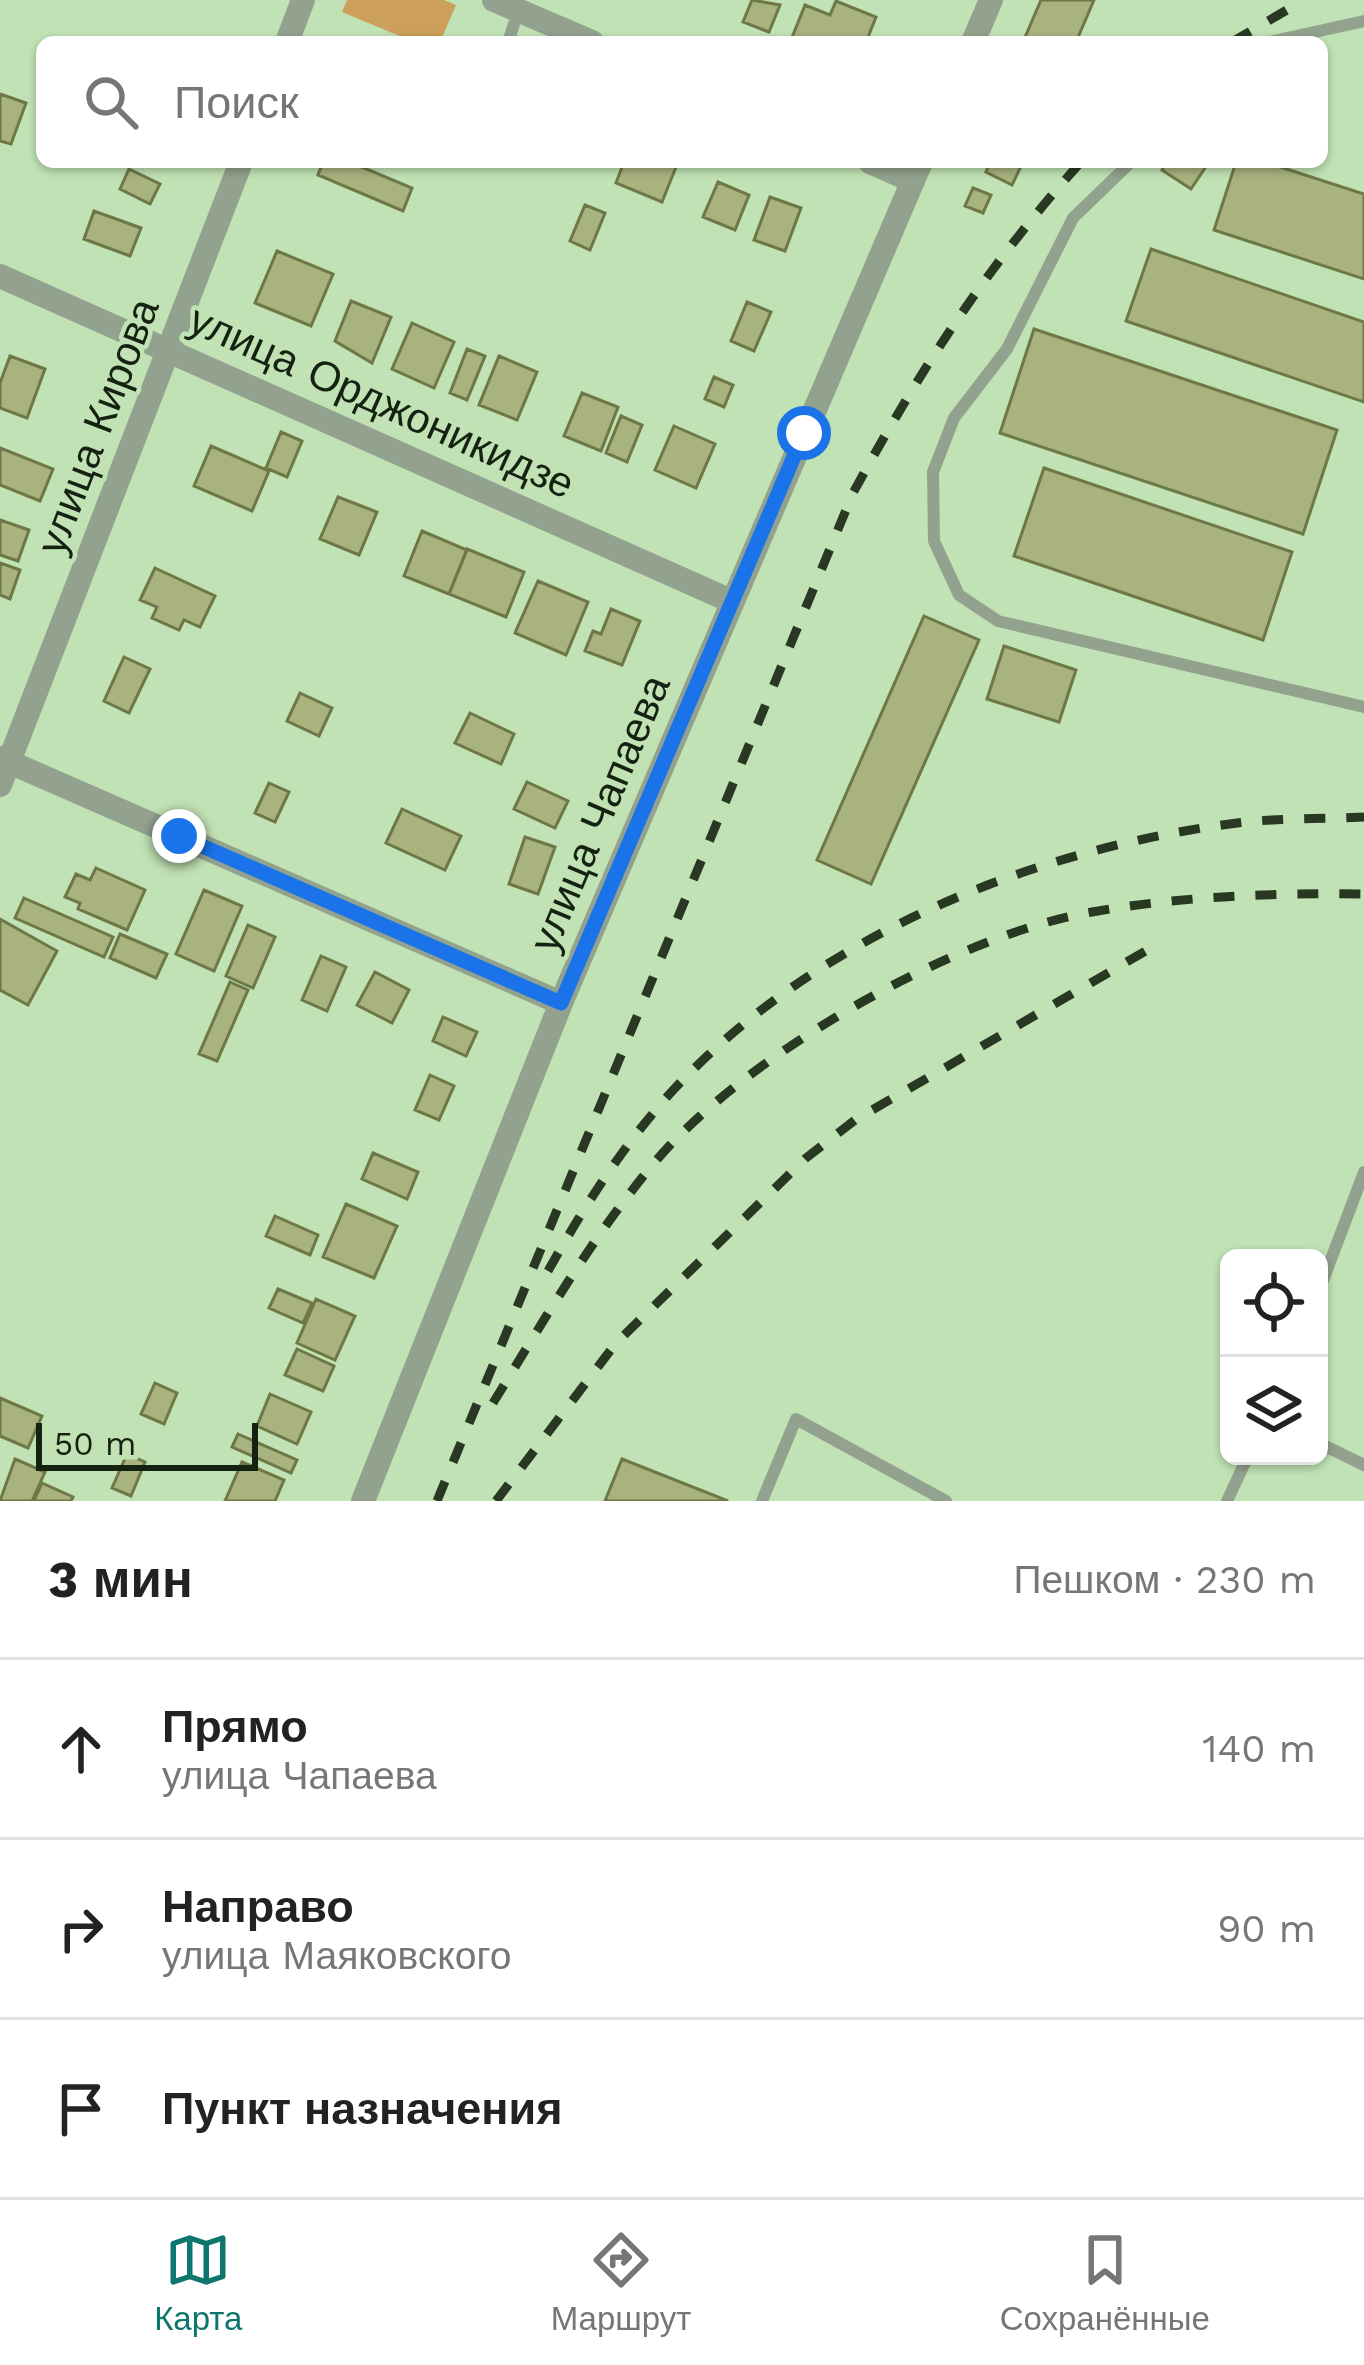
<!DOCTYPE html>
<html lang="ru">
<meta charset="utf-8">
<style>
:root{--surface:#fff;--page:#f6f6f6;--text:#222;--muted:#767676;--line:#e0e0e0;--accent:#0f766e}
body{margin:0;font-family:"Work Sans",sans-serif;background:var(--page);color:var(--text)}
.controls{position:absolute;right:36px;bottom:36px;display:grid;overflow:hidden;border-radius:18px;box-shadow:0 3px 9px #0004}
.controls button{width:108px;height:108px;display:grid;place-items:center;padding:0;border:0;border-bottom:3px solid var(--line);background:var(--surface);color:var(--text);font:60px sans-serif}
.scale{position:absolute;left:36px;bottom:30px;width:222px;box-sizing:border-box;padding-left:12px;border:6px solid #152211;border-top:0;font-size:33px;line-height:42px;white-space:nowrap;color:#152211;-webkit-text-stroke:9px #c0e2b4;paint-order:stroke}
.stop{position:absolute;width:36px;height:36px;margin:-27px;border:9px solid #1a73e8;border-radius:50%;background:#fff}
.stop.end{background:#1a73e8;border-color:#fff;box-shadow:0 3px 12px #0008}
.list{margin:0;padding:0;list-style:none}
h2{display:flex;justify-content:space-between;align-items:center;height:156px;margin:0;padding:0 48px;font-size:51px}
h2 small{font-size:39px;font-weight:400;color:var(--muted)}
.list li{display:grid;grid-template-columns:78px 1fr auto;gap:36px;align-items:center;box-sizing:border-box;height:180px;padding:0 48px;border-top:3px solid var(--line)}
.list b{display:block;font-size:45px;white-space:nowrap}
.list p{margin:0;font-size:39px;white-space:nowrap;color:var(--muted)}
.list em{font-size:39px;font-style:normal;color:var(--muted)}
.icon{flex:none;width:66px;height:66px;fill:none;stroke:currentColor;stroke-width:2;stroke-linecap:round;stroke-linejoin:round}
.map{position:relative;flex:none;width:1364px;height:1501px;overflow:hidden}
.search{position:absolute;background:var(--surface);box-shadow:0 3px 9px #0004;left:36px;right:36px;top:36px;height:132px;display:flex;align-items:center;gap:30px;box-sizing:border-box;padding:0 42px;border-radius:18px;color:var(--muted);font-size:45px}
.sheet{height:696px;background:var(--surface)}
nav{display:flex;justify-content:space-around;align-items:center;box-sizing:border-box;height:168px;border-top:3px solid var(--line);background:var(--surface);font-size:33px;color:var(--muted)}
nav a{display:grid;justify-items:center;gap:6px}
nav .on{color:var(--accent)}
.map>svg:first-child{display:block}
.green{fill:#cca05a}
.building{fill:#a8b37f;stroke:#6e7846;stroke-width:3}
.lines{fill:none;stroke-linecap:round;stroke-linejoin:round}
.service{stroke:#93a28e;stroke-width:12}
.minor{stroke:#93a28e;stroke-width:24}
.rail{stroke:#283823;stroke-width:9;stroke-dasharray:21 21;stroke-linecap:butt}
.route{stroke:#1a73e8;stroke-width:15}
.labels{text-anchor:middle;stroke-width:9;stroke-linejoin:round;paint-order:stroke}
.street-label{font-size:42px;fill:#152211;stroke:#c0e2b4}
</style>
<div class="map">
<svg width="1364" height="1501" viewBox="0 0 1364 1501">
<rect width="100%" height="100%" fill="#c0e2b4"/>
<path class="green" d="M347,0H444L456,5L440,42H414L342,12Z"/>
<path class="building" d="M752,0L780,5L769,32L743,22Z
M1041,0H1094L1076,42H1023Z
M836,1L876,17L866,42L791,40L805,5L830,15Z
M0,94L26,103L11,144L0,141Z
M323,162H350L412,188L403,211L318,175Z
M624,162H678L662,202L616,183Z
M990,162H1023L1012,185L986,172Z
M1167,162H1209L1191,189L1162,170Z
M1236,162H1265L1364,194V279L1214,230Z
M129,169L160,184L150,204L120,189Z
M718,182L749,195L735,230L703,217Z
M973,188L991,195L983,213L965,206Z
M770,197L801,208L785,251L754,240Z
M585,205L605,213L590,250L570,241Z
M94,211L141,228L130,256L84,239Z
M1151,249L1364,322V402L1126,321Z
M277,251L333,274L311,326L255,303Z
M351,301L391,317L372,363L335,341Z
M747,302L771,312L754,351L731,341Z
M412,323L454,342L434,388L392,369Z
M1034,329L1337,430L1303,534L1000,433Z
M467,349L485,356L467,400L450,393Z
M10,356L45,369L27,418L0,408V383Z
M499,356L537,372L517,420L479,405Z
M714,377L733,385L724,407L705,399Z
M582,393L618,407L601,451L564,436Z
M621,416L642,425L627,462L606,453Z
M674,426L715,444L696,488L655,470Z
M281,432L302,441L287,477L266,468Z
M211,446L269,471L252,511L194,486Z
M0,448L53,469L40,501L0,485Z
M1044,468L1292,552L1263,640L1014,556Z
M338,497L377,512L359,555L320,539Z
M0,520L29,530L18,561L0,555Z
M422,531L467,550L449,594L404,576Z
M467,549L524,572L506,617L449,594Z
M0,563L20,570L10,599L0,595Z
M155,568L215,596L200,627L184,620L179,630L152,618L157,607L140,600Z
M538,581L588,602L566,655L515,633Z
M611,609L640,621L622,665L585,651L593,631L601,634Z
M924,616L979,640L871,884L817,860Z
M1004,646L1076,670L1059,722L987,699Z
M124,657L150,669L129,713L104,701Z
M300,693L332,708L319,736L287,721Z
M470,713L514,734L501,764L455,743Z
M527,782L568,801L555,828L514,809Z
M269,783L289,792L275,822L255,813Z
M402,809L461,836L445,870L386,843Z
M525,837L555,847L538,894L509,884Z
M96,868L145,890L127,930L78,909L80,903L65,897L76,874L90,880Z
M204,890L242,906L214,971L176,954Z
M24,898L113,937L104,957L15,918Z
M0,919L57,951L28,1005L0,990Z
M248,925L275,937L253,988L226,976Z
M120,934L167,954L156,978L110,958Z
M321,956L346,967L327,1011L302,1000Z
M375,972L409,990L392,1023L357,1005Z
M230,982L248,990L217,1061L199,1054Z
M443,1017L477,1032L466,1056L433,1041Z
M430,1075L454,1086L439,1120L415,1110Z
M373,1153L418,1172L407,1199L362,1179Z
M346,1204L397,1226L374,1278L323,1257Z
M275,1216L318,1235L310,1255L266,1236Z
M278,1289L312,1303L303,1323L269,1308Z
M316,1299L355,1316L335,1360L297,1343Z
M297,1349L334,1366L323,1391L285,1375Z
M155,1383L177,1393L164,1424L141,1414Z
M270,1394L311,1412L297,1444L257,1426Z
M0,1398L42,1416L28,1448L0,1436Z
M238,1434L297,1460L291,1473L232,1447Z
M127,1454L145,1462L131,1496L112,1488Z
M15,1459L45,1472L32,1501H0Z
M622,1459L728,1501H605Z
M242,1462L284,1480L275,1501H225Z
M42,1483L73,1497L71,1501H34Z"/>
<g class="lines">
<path class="service" d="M508,42L518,12
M1269,42L1364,21
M1131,162L1073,218L1007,349L954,418L933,472L934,541L959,595L998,621L1364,707
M1319,1291L1364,1172
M1319,1443L1364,1465
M762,1501L796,1419L946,1501
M1227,1501L1248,1456"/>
<path class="minor" d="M494,0L592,42
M287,42L303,0
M973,42L991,0
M870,162L913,181
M0,276L731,601
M0,758L561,1003
M0,785L241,162
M363,1501L561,1003L921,162"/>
<path class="rail" d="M1232,42L1304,0
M548,1271C582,1210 620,1150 666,1098C810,938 1027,850 1237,823C1278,818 1322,819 1364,817
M493,1403C544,1320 592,1237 655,1162C745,1055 955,935 1092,912C1183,896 1272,893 1364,894
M437,1501L853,493C920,370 987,266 1081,162
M496,1501L616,1343L806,1158L855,1120L1156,945"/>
</g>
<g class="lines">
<path class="route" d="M179,836L561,1003L804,433"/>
</g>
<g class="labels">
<g class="street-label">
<text transform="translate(382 401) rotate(24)" y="15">улица Орджоникидзе</text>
<text transform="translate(97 426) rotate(-69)" y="15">улица Кирова</text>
<text transform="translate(599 813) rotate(-67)" y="15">улица Чапаева</text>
</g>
</g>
</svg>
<div class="controls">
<button><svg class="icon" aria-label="locate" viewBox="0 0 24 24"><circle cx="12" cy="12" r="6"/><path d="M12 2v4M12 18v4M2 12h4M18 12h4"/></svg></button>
<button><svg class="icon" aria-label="layers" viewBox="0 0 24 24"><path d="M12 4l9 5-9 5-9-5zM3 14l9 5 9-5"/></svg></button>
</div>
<div class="scale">50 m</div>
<div class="stop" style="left:804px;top:433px"></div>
<div class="stop end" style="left:179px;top:836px"></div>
<div class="search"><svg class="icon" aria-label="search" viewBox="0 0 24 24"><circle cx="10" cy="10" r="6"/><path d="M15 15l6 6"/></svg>Поиск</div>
</div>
<section class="sheet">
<h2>3 мин<small>Пешком · 230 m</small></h2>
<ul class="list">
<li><svg class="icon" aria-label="ahead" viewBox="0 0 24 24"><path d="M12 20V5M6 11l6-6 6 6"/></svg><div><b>Прямо</b><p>улица Чапаева</p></div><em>140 m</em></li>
<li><svg class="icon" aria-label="right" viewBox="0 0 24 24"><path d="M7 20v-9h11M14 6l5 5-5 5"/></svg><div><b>Направо</b><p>улица Маяковского</p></div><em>90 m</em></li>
<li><svg class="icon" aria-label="arrive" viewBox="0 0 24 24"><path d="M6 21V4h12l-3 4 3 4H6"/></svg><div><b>Пункт назначения</b></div></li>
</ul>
</section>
<nav>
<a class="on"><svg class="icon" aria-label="map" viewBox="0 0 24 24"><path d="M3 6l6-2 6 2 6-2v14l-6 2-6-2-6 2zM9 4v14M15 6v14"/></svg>Карта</a>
<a><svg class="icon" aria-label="directions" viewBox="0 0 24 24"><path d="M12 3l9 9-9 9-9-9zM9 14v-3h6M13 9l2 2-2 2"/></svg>Маршрут</a>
<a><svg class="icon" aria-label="saved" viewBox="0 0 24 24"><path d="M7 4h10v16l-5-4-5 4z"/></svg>Сохранённые</a>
</nav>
